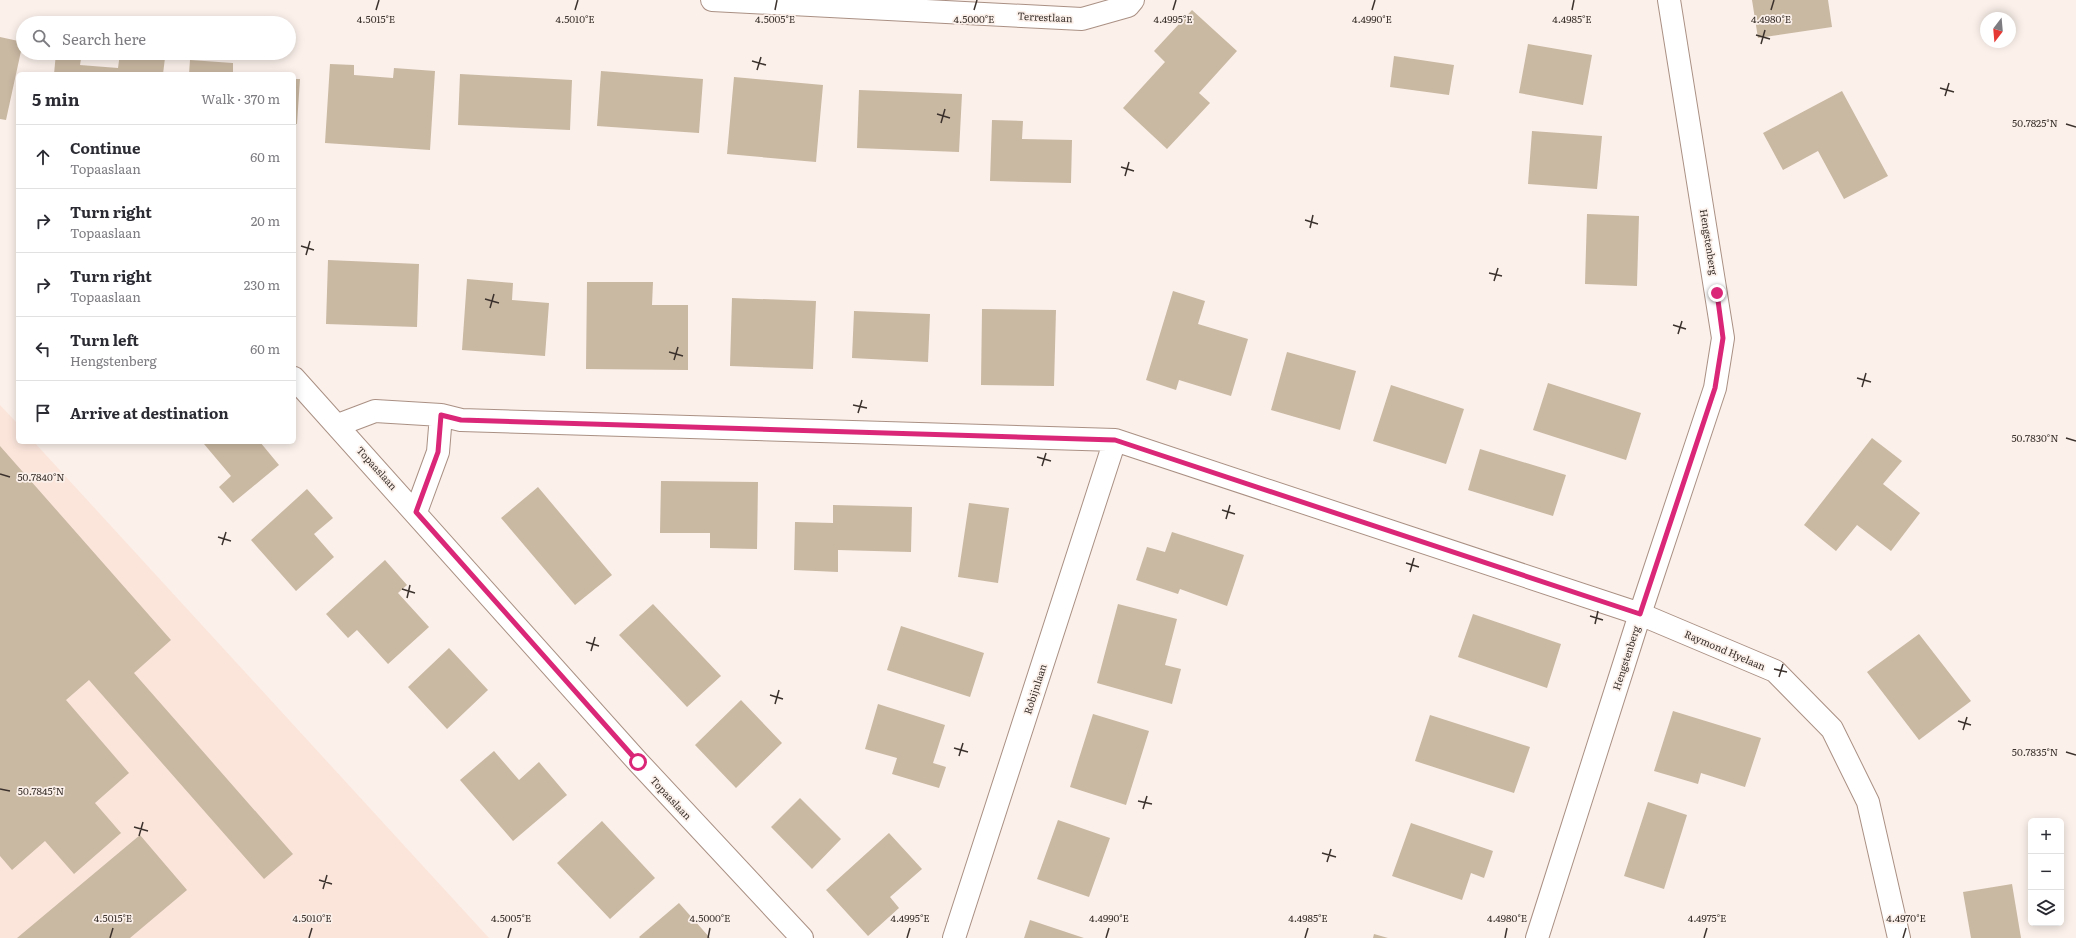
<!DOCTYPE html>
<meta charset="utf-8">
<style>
:root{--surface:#fff;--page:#f2f2f3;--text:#2b2b33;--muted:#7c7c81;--line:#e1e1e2}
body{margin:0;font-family:Literata,serif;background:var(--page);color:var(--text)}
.controls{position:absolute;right:12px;bottom:12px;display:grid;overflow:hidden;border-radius:6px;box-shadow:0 2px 10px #0003}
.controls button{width:36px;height:36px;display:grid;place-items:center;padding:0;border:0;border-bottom:1px solid var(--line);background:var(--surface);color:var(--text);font:20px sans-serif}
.compass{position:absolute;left:1980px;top:12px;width:36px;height:36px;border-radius:50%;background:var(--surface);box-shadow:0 2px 10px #0003;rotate:196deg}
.stop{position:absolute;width:12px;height:12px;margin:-9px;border:3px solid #db2777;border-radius:50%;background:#fff}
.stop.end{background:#db2777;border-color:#fff;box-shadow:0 1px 4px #0008}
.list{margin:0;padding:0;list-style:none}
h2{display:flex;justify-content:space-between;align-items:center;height:52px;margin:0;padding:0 16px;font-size:17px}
h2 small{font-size:13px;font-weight:400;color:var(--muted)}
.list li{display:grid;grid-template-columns:26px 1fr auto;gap:12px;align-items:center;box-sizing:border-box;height:64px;padding:0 16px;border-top:1px solid var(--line)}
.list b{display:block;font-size:15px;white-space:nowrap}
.list p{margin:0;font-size:13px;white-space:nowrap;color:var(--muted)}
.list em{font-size:13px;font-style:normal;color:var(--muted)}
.icon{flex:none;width:22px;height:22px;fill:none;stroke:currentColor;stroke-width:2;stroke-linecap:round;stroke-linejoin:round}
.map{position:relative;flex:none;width:2076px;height:938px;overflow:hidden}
.search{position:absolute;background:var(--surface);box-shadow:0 2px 10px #0003;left:16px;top:16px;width:280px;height:44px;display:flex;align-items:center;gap:10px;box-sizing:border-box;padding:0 14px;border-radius:22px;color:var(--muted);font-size:15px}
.panel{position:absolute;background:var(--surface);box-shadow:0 2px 10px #0003;left:16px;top:72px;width:280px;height:372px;border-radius:6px}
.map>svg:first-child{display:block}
.built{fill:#fbe5db}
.building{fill:#c9b8a2}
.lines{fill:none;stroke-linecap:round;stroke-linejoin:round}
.minor-casing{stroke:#aa9084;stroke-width:24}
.minor{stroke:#fff;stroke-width:22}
.route{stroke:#db2777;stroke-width:5}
.ticks{fill:none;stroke:#3c322d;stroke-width:1.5}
.labels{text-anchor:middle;stroke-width:3.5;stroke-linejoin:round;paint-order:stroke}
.street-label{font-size:10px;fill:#3c322d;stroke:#fbf0ea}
.ticks-label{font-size:10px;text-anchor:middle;fill:#3c322d;stroke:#fbf0ea;stroke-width:3.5;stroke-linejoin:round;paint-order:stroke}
</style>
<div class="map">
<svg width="2076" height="938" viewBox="0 0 2076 938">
<rect width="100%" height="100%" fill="#fbf0ea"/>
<path class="built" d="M0,405L18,424V442H34L489,938H0Z"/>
<path class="building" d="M1752,0H1828L1832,27L1758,38Z
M1192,10L1237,51L1199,93L1210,103L1167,149L1123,108L1165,62L1154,51Z
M0,37L23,42L6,120L0,119Z
M1528,44L1592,55L1583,105L1519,93Z
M56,53H82L80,65L118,68L120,53L165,58L163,74H54Z
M1394,56L1454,65L1449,95L1390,87Z
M190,60L233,63V74H189Z
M330,64L354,65V75L393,78L394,68L435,71L430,150L325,143Z
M601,71L703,79L699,133L597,126Z
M460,74L572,80L570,130L458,125Z
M734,77L823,85L816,162L727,154Z
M294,79H300L297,124H294Z
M859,90L962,94L959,152L857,148Z
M1842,91L1888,176L1844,199L1818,151L1783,170L1763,133Z
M992,120L1023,121L1022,139L1072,140L1071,183L990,181Z
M1532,131L1602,136L1597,189L1528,184Z
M1587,214L1639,216L1637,286L1585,284Z
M328,260L419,264L417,327L326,324Z
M467,279L513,283L512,300L549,303L545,356L462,350Z
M587,282H653L652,305H688V370L586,369Z
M1173,291L1205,301L1198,324L1248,339L1231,396L1179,380L1176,390L1146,380Z
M732,298L816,301L813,369L730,366Z
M982,309L1056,310L1054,386L981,385Z
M854,311L930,314L928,362L852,358Z
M1287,352L1356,371L1340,430L1271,410Z
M1548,383L1641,413L1626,460L1533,430Z
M1391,385L1464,409L1446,464L1373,441Z
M1872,438L1902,461L1883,484L1920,513L1891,551L1857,525L1836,551L1804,525Z
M206,442H260L279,465L233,503L219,487L231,476L204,444Z
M0,446L171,640L134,673L293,854L264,879L89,680L66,700L129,773L95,803L121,833L74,874L45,841L12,870L0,856Z
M1480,449L1566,475L1553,516L1468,490Z
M661,481L758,482L757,549L710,548V533H660Z
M538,487L612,575L575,605L501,518Z
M307,489L333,518L314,534L334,557L296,591L251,540Z
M969,503L1009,508L998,583L958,577Z
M833,505L912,507L911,552L838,550V572L794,570L795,522L833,523Z
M1172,532L1244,555L1227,606L1180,589L1178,594L1136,580L1147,547L1165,552Z
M385,560L407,585L398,593L429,627L388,664L357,630L348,638L326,614Z
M653,604L721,676L687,707L619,635Z
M1118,604L1177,619L1165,665L1181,669L1172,704L1097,683Z
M1473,614L1561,644L1547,688L1458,657Z
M901,626L984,653L970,697L887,670Z
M1919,634L1971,701L1919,740L1867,672Z
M449,648L488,690L447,729L408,687Z
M741,700L782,743L736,788L695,745Z
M878,704L945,725L933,763L946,767L939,788L892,774L897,758L865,749Z
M1673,711L1761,738L1745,787L1701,773L1698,784L1654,771Z
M1093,714L1149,731L1126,805L1070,787Z
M1430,715L1530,747L1514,793L1415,761Z
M494,751L519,780L539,762L567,795L513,841L460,780Z
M800,798L841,839L812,869L771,827Z
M1648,802L1687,815L1664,889L1624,876Z
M1058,820L1110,838L1089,897L1037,879Z
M602,821L655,878L610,919L557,863Z
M1411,823L1493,851L1484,878L1471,873L1462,900L1392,876Z
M889,833L922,869L890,897L899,908L868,936L826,890Z
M140,835L187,890L130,938H17Z
M2012,884L2021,938H1971L1963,892Z
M679,903L710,938H640L639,937Z
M1030,920L1084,938H1024Z
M1374,934L1388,938H1373Z"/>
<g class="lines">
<defs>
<path id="minor" d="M712,0L1082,19L1128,6L1133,0
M294,378L638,762L802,938
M338,425L375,411L441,415L461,420L1115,440L1640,614L1775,671L1832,729L1868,802L1899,938
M416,512L438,452L441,415
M954,938L1115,440
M1537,938L1640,614L1715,388L1723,338L1669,0"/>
</defs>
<use href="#minor" class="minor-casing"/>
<use href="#minor" class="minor"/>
</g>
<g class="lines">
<path class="route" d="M638,762L416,512L438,452L441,415L461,420L1115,440L1640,614L1715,388L1723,338L1717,293"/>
</g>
<path class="ticks" d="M376,10L379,0M575,10L578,0M775,10L777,0M974,10L977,0M1173,10L1176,0M1372,10L1375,0M1572,10L1574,0M1771,10L1774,0M1756,35L1770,39M1761,44L1765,30M752,61L766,65M757,70L761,57M1940,88L1954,92M1945,96L1949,83M937,114L950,118M941,123L945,109M2066,124L2076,127M1121,167L1134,171M1125,176L1129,162M1305,220L1318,224M1310,228L1313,215M301,246L314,250M306,255L310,241M1489,273L1502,276M1494,281L1498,268M485,299L499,303M490,308L494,294M1673,325L1686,329M1678,334L1682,321M669,352L683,356M674,360L678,347M1857,378L1871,382M1862,387L1866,373M853,405L867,408M858,413L862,400M2066,438L2076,441M1037,457L1051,461M1042,466L1046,453M0,474L10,477M1222,510L1235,514M1226,519L1230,505M218,537L231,541M222,545L226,532M1406,563L1419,567M1410,572L1414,558M402,589L415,593M407,598L410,585M1590,616L1603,620M1595,624L1598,611M586,642L599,646M591,651L595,637M1774,669L1787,672M1779,677L1783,664M770,695L783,699M775,704L779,690M1958,721L1971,725M1963,730L1967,717M954,748L968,752M2066,752L2076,755M959,756L963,743M0,789L10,791M1138,801L1152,804M1143,809L1147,796M134,827L148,831M139,836L143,822M1322,853L1336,857M1327,862L1331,849M319,880L332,884M323,889L327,875M110,938L113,928M309,938L312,928M508,938L511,928M708,938L710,928M907,938L910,928M1106,938L1109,928M1305,938L1308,928M1505,938L1507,928M1704,938L1707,928M1903,938L1906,928"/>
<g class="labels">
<g class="street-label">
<text transform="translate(1045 17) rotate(3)" y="4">Terrestlaan</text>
<text transform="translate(1709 242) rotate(81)" y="4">Hengstenberg</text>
<text transform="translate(377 468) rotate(48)" y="4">Topaaslaan</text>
<text transform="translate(1725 650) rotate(23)" y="4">Raymond Hyelaan</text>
<text transform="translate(1626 658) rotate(-72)" y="4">Hengstenberg</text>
<text transform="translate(1035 689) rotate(-72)" y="4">Robijnlaan</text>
<text transform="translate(671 798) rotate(47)" y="4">Topaaslaan</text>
</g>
</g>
<g class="ticks-label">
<text x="376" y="23">4.5015°E</text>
<text x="575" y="23">4.5010°E</text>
<text x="775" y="23">4.5005°E</text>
<text x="974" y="23">4.5000°E</text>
<text x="1173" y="23">4.4995°E</text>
<text x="1372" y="23">4.4990°E</text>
<text x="1572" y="23">4.4985°E</text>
<text x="1771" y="23">4.4980°E</text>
<text x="2035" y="127">50.7825°N</text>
<text x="2035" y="442">50.7830°N</text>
<text x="41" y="481">50.7840°N</text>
<text x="2035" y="756">50.7835°N</text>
<text x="41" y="795">50.7845°N</text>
<text x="113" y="922">4.5015°E</text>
<text x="312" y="922">4.5010°E</text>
<text x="511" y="922">4.5005°E</text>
<text x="710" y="922">4.5000°E</text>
<text x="910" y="922">4.4995°E</text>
<text x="1109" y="922">4.4990°E</text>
<text x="1308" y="922">4.4985°E</text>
<text x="1507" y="922">4.4980°E</text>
<text x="1707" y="922">4.4975°E</text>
<text x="1906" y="922">4.4970°E</text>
</g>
</svg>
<div class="controls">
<button>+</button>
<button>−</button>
<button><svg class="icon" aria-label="layers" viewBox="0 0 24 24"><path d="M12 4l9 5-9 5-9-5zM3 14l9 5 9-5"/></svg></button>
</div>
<svg class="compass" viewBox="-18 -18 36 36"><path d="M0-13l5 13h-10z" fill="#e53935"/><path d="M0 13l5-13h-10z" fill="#7c7c81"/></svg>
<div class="stop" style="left:638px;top:762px"></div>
<div class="stop end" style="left:1717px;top:293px"></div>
<div class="search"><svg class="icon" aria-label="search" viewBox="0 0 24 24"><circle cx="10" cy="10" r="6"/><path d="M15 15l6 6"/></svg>Search here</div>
<section class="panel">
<h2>5 min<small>Walk · 370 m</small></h2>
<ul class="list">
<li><svg class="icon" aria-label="ahead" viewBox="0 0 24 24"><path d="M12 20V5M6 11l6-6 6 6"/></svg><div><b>Continue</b><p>Topaaslaan</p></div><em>60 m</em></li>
<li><svg class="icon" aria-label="right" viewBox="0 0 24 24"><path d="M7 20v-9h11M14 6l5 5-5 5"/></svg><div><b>Turn right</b><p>Topaaslaan</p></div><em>20 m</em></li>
<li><svg class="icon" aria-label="right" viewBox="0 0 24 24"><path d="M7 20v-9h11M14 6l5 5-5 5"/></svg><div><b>Turn right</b><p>Topaaslaan</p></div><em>230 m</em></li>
<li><svg class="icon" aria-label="left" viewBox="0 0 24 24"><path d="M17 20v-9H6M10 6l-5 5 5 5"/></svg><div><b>Turn left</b><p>Hengstenberg</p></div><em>60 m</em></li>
<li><svg class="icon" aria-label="arrive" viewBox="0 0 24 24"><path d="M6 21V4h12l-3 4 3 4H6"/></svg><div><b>Arrive at destination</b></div></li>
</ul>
</section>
</div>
